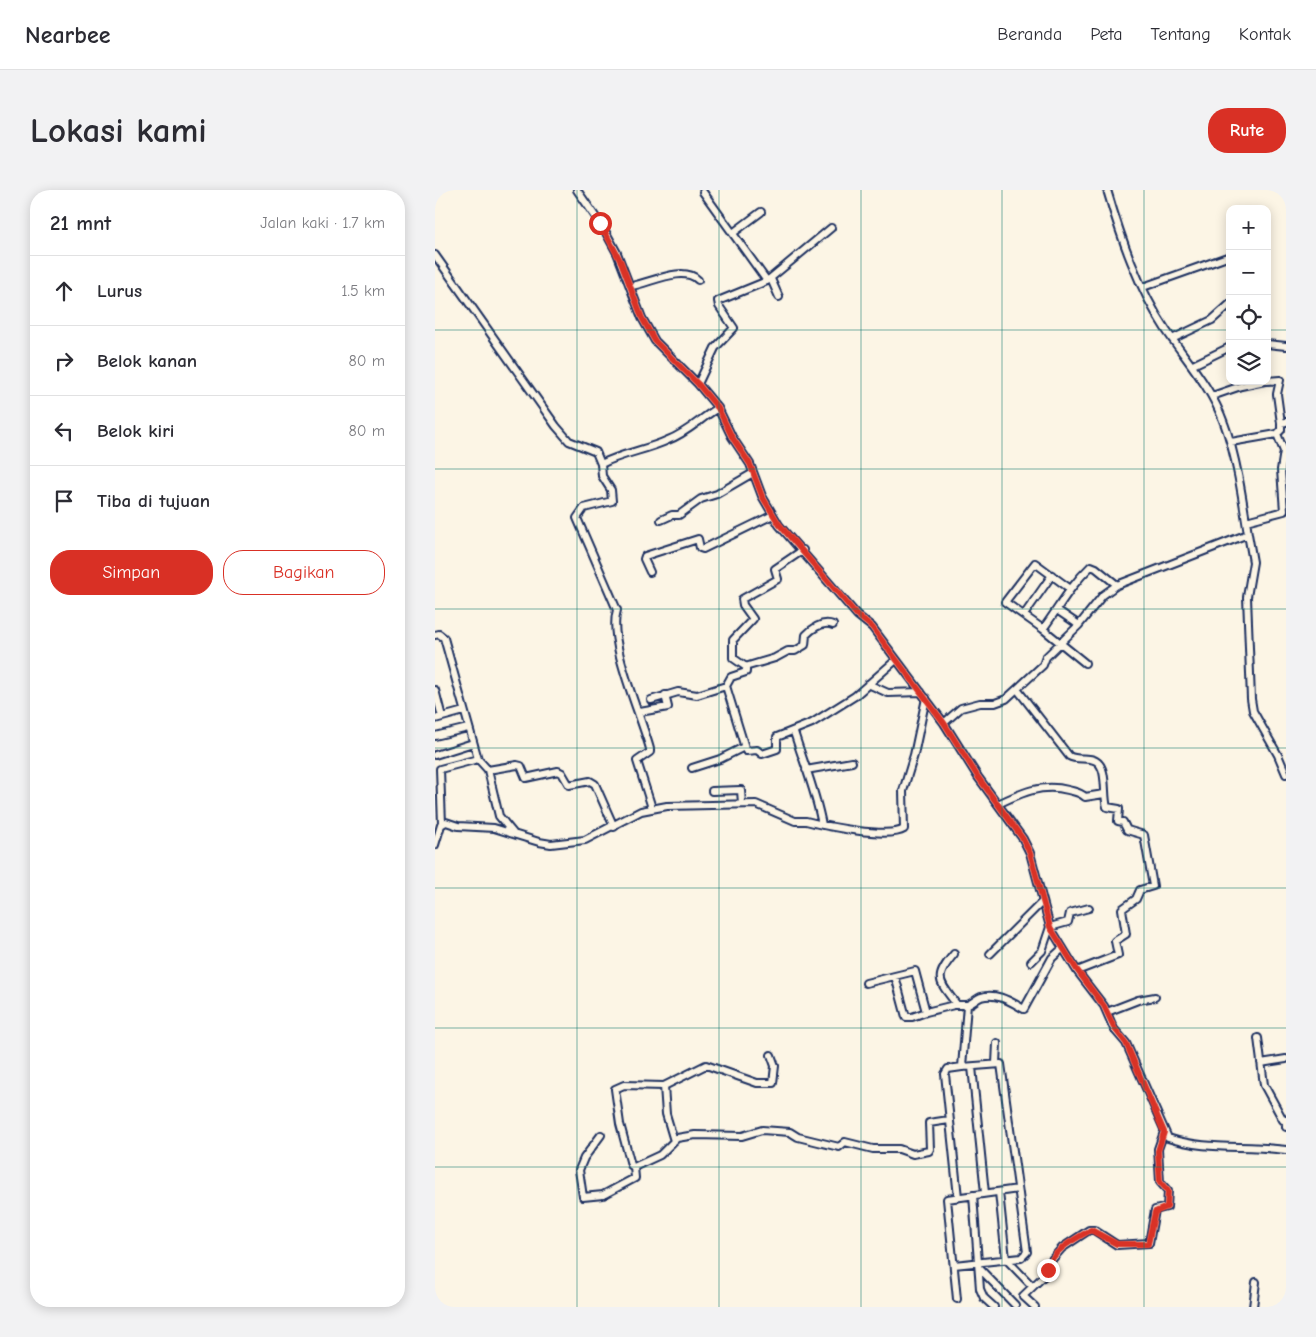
<!DOCTYPE html>
<html lang="id">
<meta charset="utf-8">
<style>
:root{--surface:#fff;--page:#f2f2f3;--text:#2b2b33;--muted:#7c7c81;--line:#e1e1e2;--accent:#d93025}
body{margin:0;font-family:"Comic Neue",sans-serif;background:var(--page);color:var(--text)}
.controls{position:absolute;right:15px;top:15px;display:grid;overflow:hidden;border-radius:10px;box-shadow:0 2px 12px #0003}
.controls button{width:45px;height:45px;display:grid;place-items:center;padding:0;border:0;border-bottom:1px solid var(--line);background:var(--surface);color:var(--text);font:25px sans-serif}
.stop{position:absolute;width:15px;height:15px;margin:-11px;border:4px solid #d93025;border-radius:50%;background:#fff}
.stop.end{background:#d93025;border-color:#fff;box-shadow:0 1px 5px #0008}
.list{margin:0;padding:0;list-style:none}
h2{display:flex;justify-content:space-between;align-items:center;height:65px;margin:0;padding:0 20px;font-size:21px}
h2 small{font-size:16px;font-weight:400;color:var(--muted)}
.list li{display:grid;grid-template-columns:32px 1fr auto;gap:15px;align-items:center;box-sizing:border-box;height:70px;padding:0 20px;border-top:1px solid var(--line)}
.list b{display:block;font-size:19px;white-space:nowrap}
.list em{font-size:16px;font-style:normal;color:var(--muted)}
.actions{display:flex;gap:10px;padding:15px 20px}
.actions a{flex:1;padding:11px 0;border:1px solid var(--accent);border-radius:20px;text-align:center;font-size:18px;color:var(--accent)}
.actions .main{background:var(--accent);color:#fff}
.icon{flex:none;width:28px;height:28px;fill:none;stroke:currentColor;stroke-width:2;stroke-linecap:round;stroke-linejoin:round}
.map{position:relative;flex:none;width:851px;height:1117px;overflow:hidden;border-radius:20px}
header{display:flex;align-items:center;gap:30px;box-sizing:border-box;height:70px;padding:0 25px;background:var(--surface);border-bottom:1px solid var(--line)}
header strong{font-size:24px}
nav{display:flex;gap:28px;margin-inline-start:auto;font-size:18px}
.intro{display:flex;align-items:center;justify-content:space-between;box-sizing:border-box;height:120px;padding:0 30px}
h1{margin:0;font-size:35px}
.button{padding:12px 22px;border-radius:20px;background:var(--accent);color:#fff;font-size:18px;font-weight:700}
main{display:flex;gap:30px;padding:0 30px}
aside{flex:1;background:var(--surface);border-radius:20px;box-shadow:0 2px 12px #0003}
.map>svg:first-child{display:block}
.lines{fill:none;stroke-linecap:round;stroke-linejoin:round}
.minor-casing{stroke:#1b2f5e;stroke-width:10}
.minor{stroke:#fcf5e5;stroke-width:6}
.route{stroke:#d93025;stroke-width:6}
.grid{fill:none;stroke:#0f766e;stroke-width:1;stroke-opacity:0.55}
</style>
<header>
<strong>Nearbee</strong>
<nav><a>Beranda</a><a>Peta</a><a>Tentang</a><a>Kontak</a></nav>
</header>
<div class="intro"><h1>Lokasi kami</h1><a class="button">Rute</a></div>
<main>
<aside>
<h2>21 mnt<small>Jalan kaki · 1.7 km</small></h2>
<ul class="list">
<li><svg class="icon" aria-label="ahead" viewBox="0 0 24 24"><path d="M12 20V5M6 11l6-6 6 6"/></svg><div><b>Lurus</b></div><em>1.5 km</em></li>
<li><svg class="icon" aria-label="right" viewBox="0 0 24 24"><path d="M7 20v-9h11M14 6l5 5-5 5"/></svg><div><b>Belok kanan</b></div><em>80 m</em></li>
<li><svg class="icon" aria-label="left" viewBox="0 0 24 24"><path d="M17 20v-9H6M10 6l-5 5 5 5"/></svg><div><b>Belok kiri</b></div><em>80 m</em></li>
<li><svg class="icon" aria-label="arrive" viewBox="0 0 24 24"><path d="M6 21V4h12l-3 4 3 4H6"/></svg><div><b>Tiba di tujuan</b></div></li>
</ul>
<div class="actions"><a class="main">Simpan</a><a>Bagikan</a></div>
</aside>
<div class="map">
<svg width="851" height="1117" viewBox="0 0 851 1117">
<rect width="100%" height="100%" fill="#fcf5e5"/>
<filter id="ink" filterUnits="userSpaceOnUse"><feTurbulence type="fractalNoise" baseFrequency=".02" numOctaves="2"/><feDisplacementMap in="SourceGraphic" scale="10" xChannelSelector="R" yChannelSelector="G"/><feConvolveMatrix kernelMatrix="1 2 1 2 8 2 1 2 1" color-interpolation-filters="sRGB"/></filter>
<g filter="url(#ink)">
<g class="lines">
<defs>
<path id="minor" d="M142,0L169,39L182,63L207,128L220,151L263,194L283,218L297,247L315,274L327,306L344,335L422,425L437,437L509,533L543,587L588,649L595,663L615,737L642,781L669,816L679,839L691,853L733,948C772,961 811,954 851,960
M268,2L332,91
M298,43L326,22
M0,65L121,236L134,251L161,262L166,274L167,286L176,300L177,311L149,318L142,328L182,420C172,452 206,525 215,559V562L202,571L217,618
M336,89L344,107
M196,96C215,93 248,75 263,90
M708,97L795,66
M737,149L777,130L795,114
M832,154L851,156
M758,175L795,157
M832,191L845,190L842,204L846,233
M263,194L280,158L299,138L284,116L283,111L332,91L396,38
M777,206L806,196L830,191
M842,244L846,240V233L851,232
M796,252L842,244
M166,274C187,263 212,260 233,250C252,243 266,228 283,218
M226,330L237,325H244L266,309L282,304L318,283
M811,331L849,321L846,280L849,261L842,244
M813,344L818,372L812,407L816,509L818,521L843,565L851,584
M215,382L209,369L210,366L263,349L265,358L268,359L338,325
M634,398L600,373L570,412L608,439L650,473
M622,420L644,435
M589,425L617,385
M608,439C625,416 635,396 656,376L661,378L682,395
M0,445L4,444L9,448L43,569
M310,477L340,468L353,461H360L370,455L371,445C378,438 388,431 398,435
M433,494L453,503L486,502
M291,496L311,561L322,560L327,564L342,559V547L377,533L420,506L461,470
M582,499L634,566C642,571 653,566 661,571C673,578 668,605 672,617L684,619L683,631L688,632L692,640L709,645L718,696L705,700L701,709L687,719L691,744L680,751L683,765L642,781
M0,500L7,527
M216,510L243,502L262,505L291,496L296,487L311,482V477L298,468V450L318,429L308,415L307,409L343,389L340,379L368,360
M205,522L233,517L230,505
M0,529L29,521
M509,533L526,518L545,513H560L571,509L608,475L611,467L644,435L668,405L682,395L813,344C808,311 801,264 789,233C776,197 752,171 731,140C703,98 686,48 672,0
M359,542C369,574 381,602 387,635
M0,546L33,538
M0,565L38,553
M257,578L285,569L309,557
M53,580L82,575L86,576L91,588L123,581L127,583L134,595L155,591L160,594L179,637
M371,580L417,572
M277,601L306,600L307,614
M563,614C586,603 607,593 633,600C640,602 645,602 650,607L669,604
M7,634L5,579L43,569L53,580L64,626L78,643
M0,655L6,635L11,632L23,636L59,638L104,652L116,654L150,650L206,621L232,616L321,614L360,631H371C390,636 454,649 469,639L468,601L479,565L491,508
M519,764C498,789 504,791 522,815
M555,764L607,712
M596,772L607,761L615,737L633,732L635,723L654,718
M460,786L471,827H477L491,822
M431,793L480,781L491,822L519,815H532
M672,822L703,810L720,807
M823,848L829,895L848,930H851V937
M826,873L851,869
M561,874L562,853
M537,877L550,1003
M229,896L231,924L239,951
M166,945L149,968L144,980L148,1007L168,1005L200,988L199,977L196,975L185,934L180,899L189,895L229,896L271,875L322,893H338L340,876L336,865
M199,977L225,965L242,948L260,945L307,946L327,940L355,942L363,947L404,957L410,952L438,959H464L478,964L494,961L495,959L494,933L514,930
M564,1002L571,1069L597,1096
M538,1005L545,1099L549,1108L559,1117
M523,1007L510,884L513,879L527,877
M519,1075L586,1068L592,1062L566,874L527,877L532,815C537,814 541,809 546,807C562,802 576,812 589,819L617,768L628,758
M544,1078L580,1115
M522,1109L512,1009L583,999
M600,1117L588,1106L613,1082L614,1073L627,1058L654,1040H659L682,1055L714,1053L720,1020L732,1017L733,1001L725,992L723,959L729,942
M818,1117L821,1092"/>
</defs>
<use href="#minor" class="minor-casing"/>
<use href="#minor" class="minor"/>
</g>
</g>
<g class="lines" filter="url(#ink)">
<path class="route" d="M165,33L186,72L207,128L220,151L263,194L283,218L297,247L315,274L327,306L344,334L422,425L437,437L509,533L543,587L588,649L595,663L615,737L642,780L669,816L680,839L691,853L729,942L723,961L725,992L733,1001L732,1017L720,1022L713,1054H682L656,1040C641,1048 615,1061 613,1080"/>
</g>
<path class="grid" d="M142,0V1117M284,0V1117M426,0V1117M567,0V1117M709,0V1117M0,140H795M832,140H851M0,279H851M0,419H851M0,558H851M0,698H851M0,838H851M0,977H851"/>
</svg>
<div class="controls">
<button>+</button>
<button>−</button>
<button><svg class="icon" aria-label="locate" viewBox="0 0 24 24"><circle cx="12" cy="12" r="6"/><path d="M12 2v4M12 18v4M2 12h4M18 12h4"/></svg></button>
<button><svg class="icon" aria-label="layers" viewBox="0 0 24 24"><path d="M12 4l9 5-9 5-9-5zM3 14l9 5 9-5"/></svg></button>
</div>
<div class="stop" style="left:165px;top:33px"></div>
<div class="stop end" style="left:613px;top:1080px"></div>
</div>
</main>
